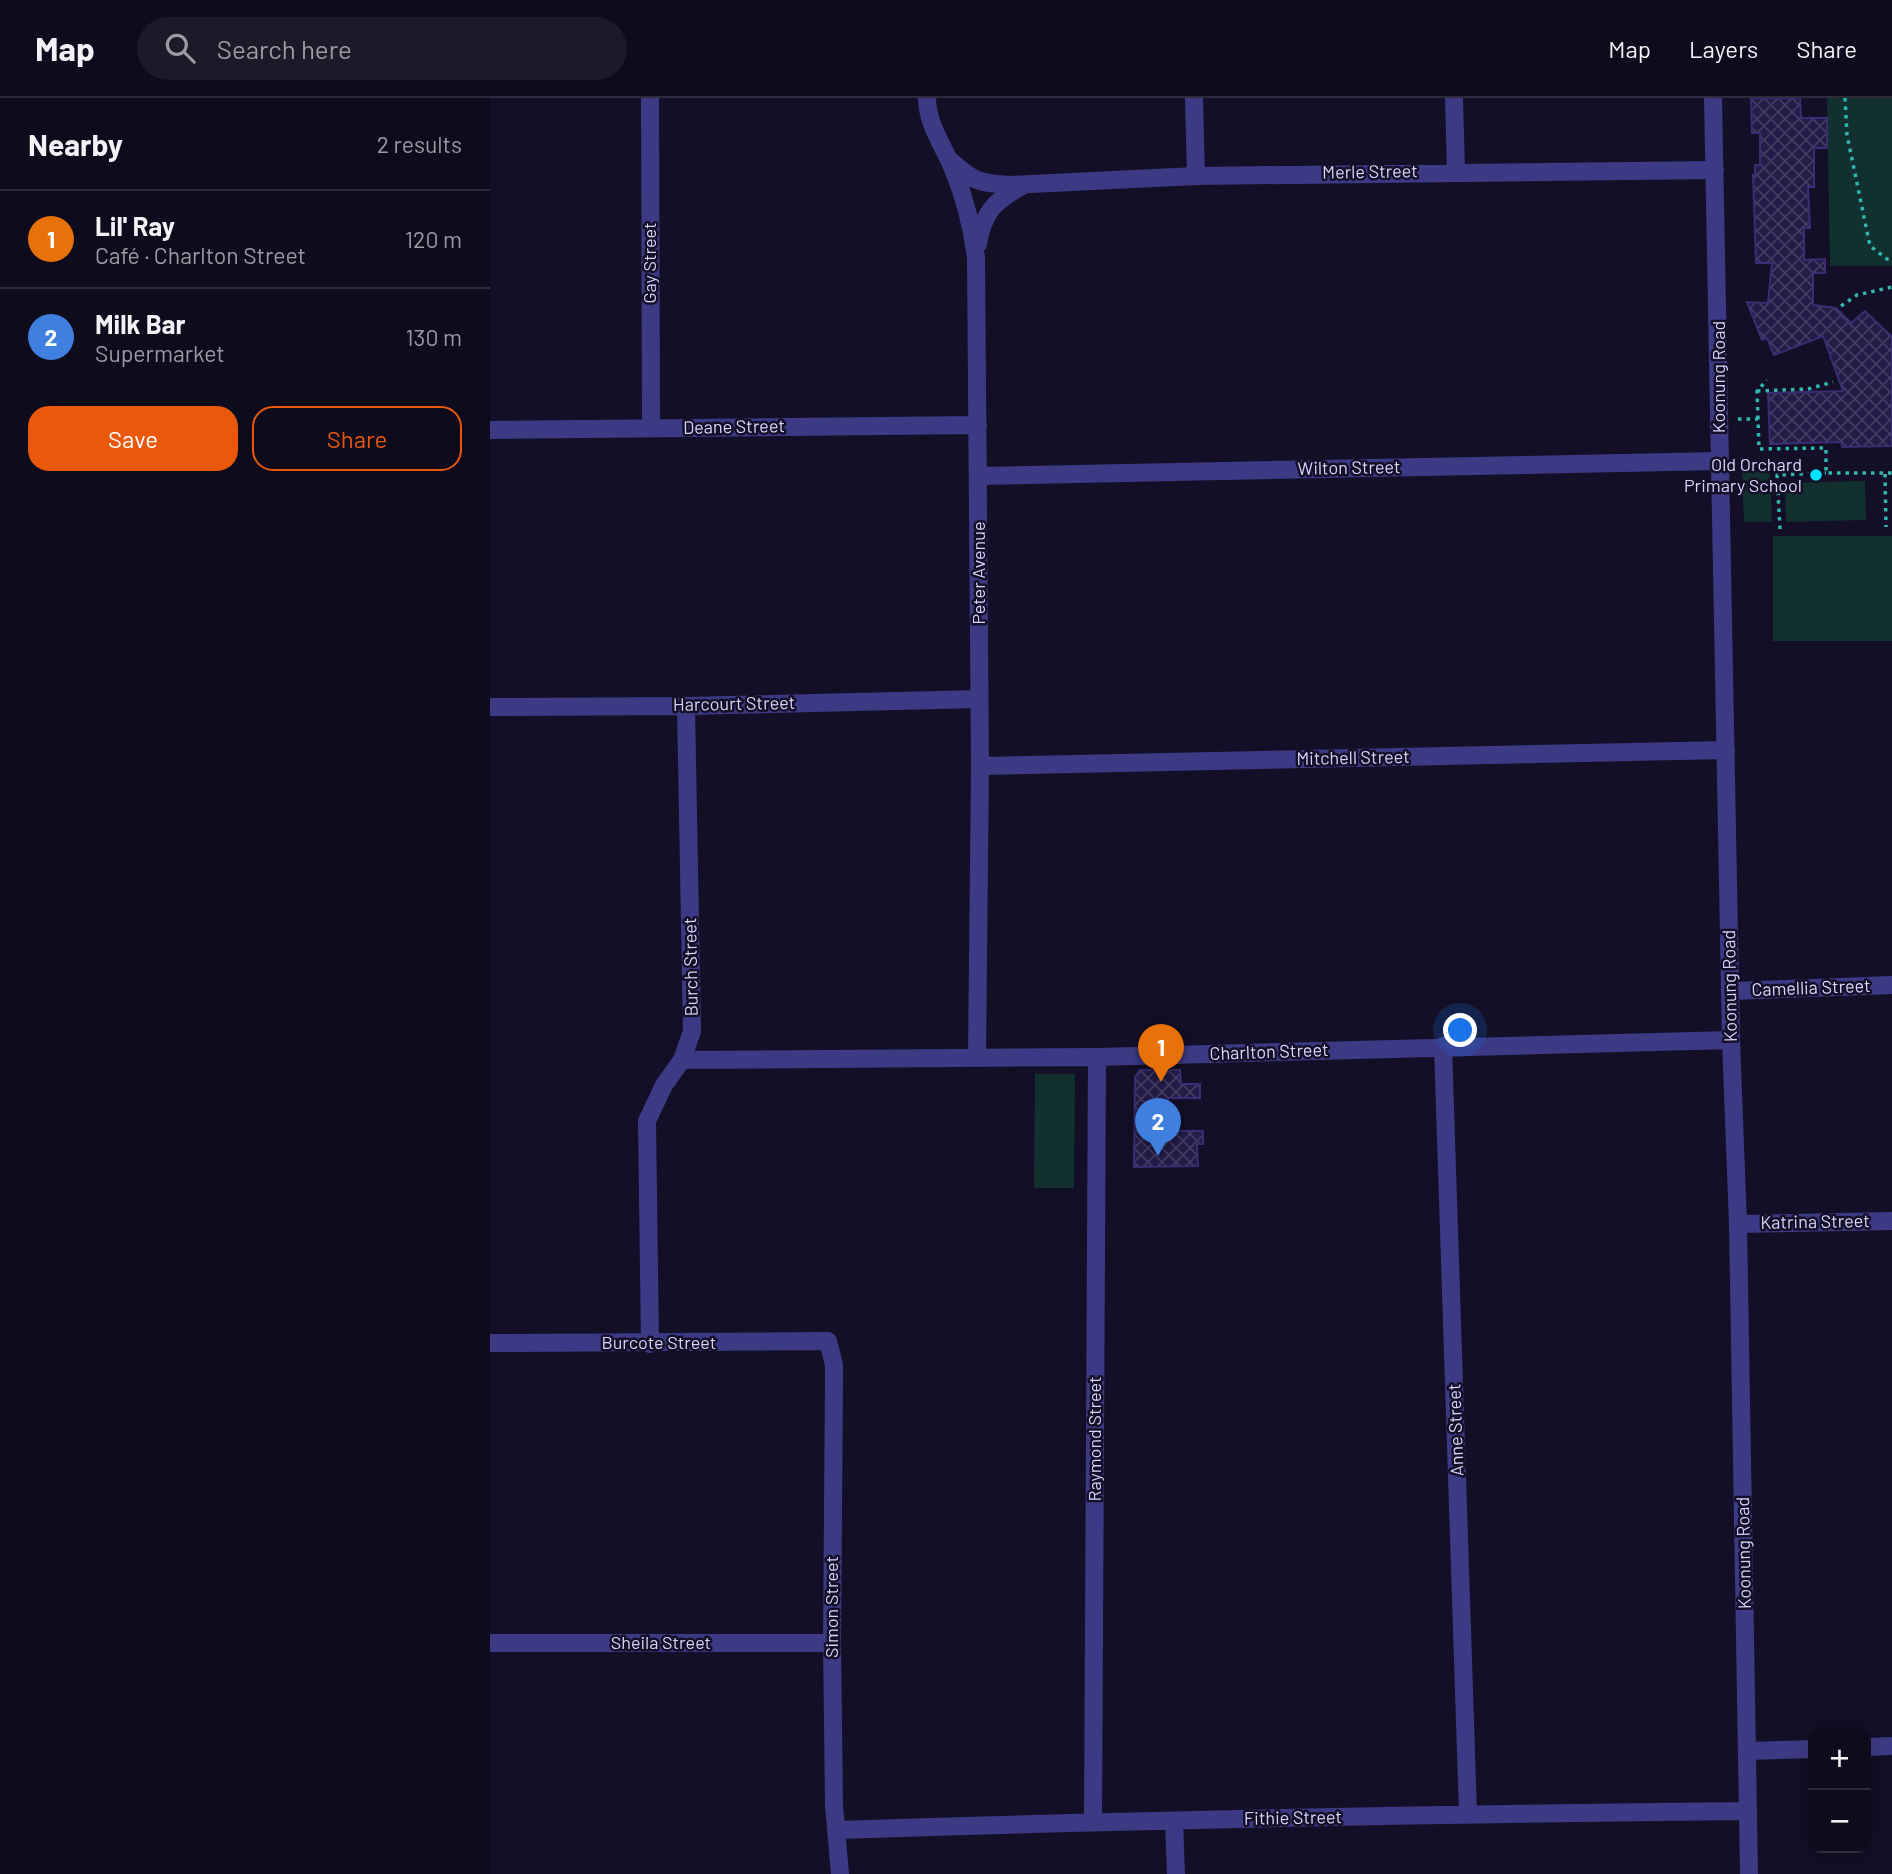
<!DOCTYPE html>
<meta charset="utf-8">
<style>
:root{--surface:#0e0b1c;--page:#1c1929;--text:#f1f3f6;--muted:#9b9ba3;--line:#2e2b3b;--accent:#ea580c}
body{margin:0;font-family:Barlow,sans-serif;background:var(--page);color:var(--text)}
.controls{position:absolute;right:21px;bottom:21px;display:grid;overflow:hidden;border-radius:14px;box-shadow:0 7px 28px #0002}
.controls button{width:63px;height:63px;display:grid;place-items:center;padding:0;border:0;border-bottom:2px solid var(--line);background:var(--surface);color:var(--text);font:35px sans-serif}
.you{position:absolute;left:971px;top:933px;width:24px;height:24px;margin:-18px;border:5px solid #fff;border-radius:50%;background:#1a73e8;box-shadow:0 0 0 10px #1a73e833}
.badge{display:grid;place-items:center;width:46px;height:46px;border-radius:50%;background:var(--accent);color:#fff;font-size:23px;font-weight:700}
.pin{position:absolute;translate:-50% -58px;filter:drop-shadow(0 2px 4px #0008)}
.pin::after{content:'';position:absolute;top:37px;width:24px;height:21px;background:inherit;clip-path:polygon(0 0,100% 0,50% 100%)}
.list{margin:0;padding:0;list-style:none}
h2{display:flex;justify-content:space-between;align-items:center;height:91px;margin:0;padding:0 28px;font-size:30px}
h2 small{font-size:23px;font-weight:400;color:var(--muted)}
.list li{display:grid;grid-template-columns:46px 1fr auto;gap:21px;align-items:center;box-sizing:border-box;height:98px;padding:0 28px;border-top:2px solid var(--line)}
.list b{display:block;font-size:26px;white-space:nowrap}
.list p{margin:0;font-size:23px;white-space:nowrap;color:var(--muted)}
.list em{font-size:23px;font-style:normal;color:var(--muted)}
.actions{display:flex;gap:14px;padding:21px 28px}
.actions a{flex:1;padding:16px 0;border:2px solid var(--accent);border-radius:21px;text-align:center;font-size:24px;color:var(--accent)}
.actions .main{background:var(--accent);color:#fff}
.icon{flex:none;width:38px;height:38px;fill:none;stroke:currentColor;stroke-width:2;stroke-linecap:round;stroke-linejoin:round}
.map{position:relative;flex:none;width:1402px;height:1776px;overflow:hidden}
header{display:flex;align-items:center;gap:42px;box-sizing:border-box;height:98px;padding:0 35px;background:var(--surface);border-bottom:2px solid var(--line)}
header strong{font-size:33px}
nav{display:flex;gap:38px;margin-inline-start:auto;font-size:24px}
.search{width:490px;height:63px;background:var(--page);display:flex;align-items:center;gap:18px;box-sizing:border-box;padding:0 24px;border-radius:38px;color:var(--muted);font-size:26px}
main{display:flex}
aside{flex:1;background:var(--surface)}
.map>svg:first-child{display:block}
.green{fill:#12302f}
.building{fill:url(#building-cross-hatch);stroke:#3b2d73;stroke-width:2}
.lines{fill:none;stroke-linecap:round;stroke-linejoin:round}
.path{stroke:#2fb8b0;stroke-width:3.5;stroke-dasharray:3.5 5;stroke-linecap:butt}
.minor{stroke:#3d3a85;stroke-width:18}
.tertiary{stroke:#3d3a85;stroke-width:18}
.poi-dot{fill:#00e5ff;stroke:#130f26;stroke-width:2.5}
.labels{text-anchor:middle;stroke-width:5;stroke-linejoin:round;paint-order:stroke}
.street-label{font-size:18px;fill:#d9d4ff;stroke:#130f26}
.poi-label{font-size:18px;fill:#d9d4ff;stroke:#130f26;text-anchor:end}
</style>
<header>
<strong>Map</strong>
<div class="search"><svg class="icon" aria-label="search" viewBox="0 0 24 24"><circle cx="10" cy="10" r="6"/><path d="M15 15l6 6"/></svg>Search here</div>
<nav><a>Map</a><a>Layers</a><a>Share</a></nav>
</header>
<main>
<aside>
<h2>Nearby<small>2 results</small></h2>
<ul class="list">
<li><span class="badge" style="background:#e8710a">1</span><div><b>Lil' Ray</b><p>Café · Charlton Street</p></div><em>120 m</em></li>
<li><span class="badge" style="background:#3f7fe0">2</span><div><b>Milk Bar</b><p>Supermarket</p></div><em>130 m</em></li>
</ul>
<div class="actions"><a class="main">Save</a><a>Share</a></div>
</aside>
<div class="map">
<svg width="1402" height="1776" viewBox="0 0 1402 1776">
<defs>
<pattern id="building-cross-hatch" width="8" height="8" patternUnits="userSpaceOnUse" patternTransform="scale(1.75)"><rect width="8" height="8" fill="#241b47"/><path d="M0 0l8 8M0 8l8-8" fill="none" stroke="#433b63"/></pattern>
</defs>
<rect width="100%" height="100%" fill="#130f26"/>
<path class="green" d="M1337,0H1402V168H1340Z
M1280,373L1282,424H1254L1252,374Z
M1375,383L1376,422L1296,424L1295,385Z
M1283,438H1402V543H1283Z
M545,976H585L584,1090H544Z"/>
<path class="building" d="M1261,0H1310L1311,20H1337V50H1324V89H1318L1320,130H1314V162L1335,161V175H1323V207L1346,210L1361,225L1375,213L1402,239V348L1352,349L1351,344L1280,346L1278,295L1353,293L1333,238L1284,257L1277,240L1272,242L1257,204L1278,205L1282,165H1266L1263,77H1265V67H1270V35H1262Z
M650,972H690L691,986H710V1000H678V1033H713V1046H707L708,1068L644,1069L645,979Z"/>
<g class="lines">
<path class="path" d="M1355,0L1357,37L1380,148L1397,161H1402
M1351,208L1367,197L1402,189
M1267,293L1318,291L1343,284
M1248,321H1268L1269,351L1336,350V375H1402
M1268,321L1267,293L1277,282
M1395,376L1396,429
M1290,431L1287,377L1336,375"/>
<path class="minor" d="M160,0L161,330
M437,0C437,26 453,47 463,71C475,100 482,128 486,160L490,668L487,958
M704,0L706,78
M964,0L966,73
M462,64C484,84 490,85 520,87L706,78L1225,72
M488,146C493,115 504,103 532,88
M0,332L488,327
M489,378L1230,363
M0,609L196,608L489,601
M490,668L1236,652
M1240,893L1402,887
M953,948L978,1716
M192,962L607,959L1241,942
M1248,1126L1259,1776
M0,1245L338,1243L344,1267V1282L342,1545L344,1707L350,1776
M160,1246L157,1023L174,987L192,962L202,933L196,608
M0,1545H342
M1376,1649L1402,1648
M1257,1653L1323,1651
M603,1723L607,959
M684,1723L686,1776
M348,1732C651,1722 955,1716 1258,1713"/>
<path class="tertiary" d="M1223,0L1241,942L1248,1126L1402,1123"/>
</g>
<circle class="poi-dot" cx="1326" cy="377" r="7"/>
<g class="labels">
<g class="street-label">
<text transform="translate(880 74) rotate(-1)" y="6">Merle Street</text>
<text transform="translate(160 165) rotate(-90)" y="6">Gay Street</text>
<text transform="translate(1229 279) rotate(-90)" y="6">Koonung Road</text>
<text transform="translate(244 329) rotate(-1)" y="6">Deane Street</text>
<text transform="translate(859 370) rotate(-1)" y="6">Wilton Street</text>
<text transform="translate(489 475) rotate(-90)" y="6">Peter Avenue</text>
<text transform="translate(244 606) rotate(-1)" y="6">Harcourt Street</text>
<text transform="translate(863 660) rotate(-1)" y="6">Mitchell Street</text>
<text transform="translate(201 869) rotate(-91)" y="6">Burch Street</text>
<text transform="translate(1240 888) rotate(-91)" y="6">Koonung Road</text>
<text transform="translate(1321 890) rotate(-2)" y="6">Camellia Street</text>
<text transform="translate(779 954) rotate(-2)" y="6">Charlton Street</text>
<text transform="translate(1325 1124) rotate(-1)" y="6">Katrina Street</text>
<text x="169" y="1251">Burcote Street</text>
<text transform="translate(966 1332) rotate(-92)" y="6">Anne Street</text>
<text transform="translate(605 1341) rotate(-90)" y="6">Raymond Street</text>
<text transform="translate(1254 1455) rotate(-91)" y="6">Koonung Road</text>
<text transform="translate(342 1509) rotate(-90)" y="6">Simon Street</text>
<text x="171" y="1551">Sheila Street</text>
<text transform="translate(803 1720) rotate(-1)" y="6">Fithie Street</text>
</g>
<g class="poi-label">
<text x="1312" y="373">Old Orchard<tspan x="1312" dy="21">Primary School</tspan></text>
</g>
</g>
</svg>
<div class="controls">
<button>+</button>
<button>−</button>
</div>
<div class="you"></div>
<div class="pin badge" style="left:671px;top:984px;background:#e8710a">1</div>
<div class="pin badge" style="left:668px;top:1058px;background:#3f7fe0">2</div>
</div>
</main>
